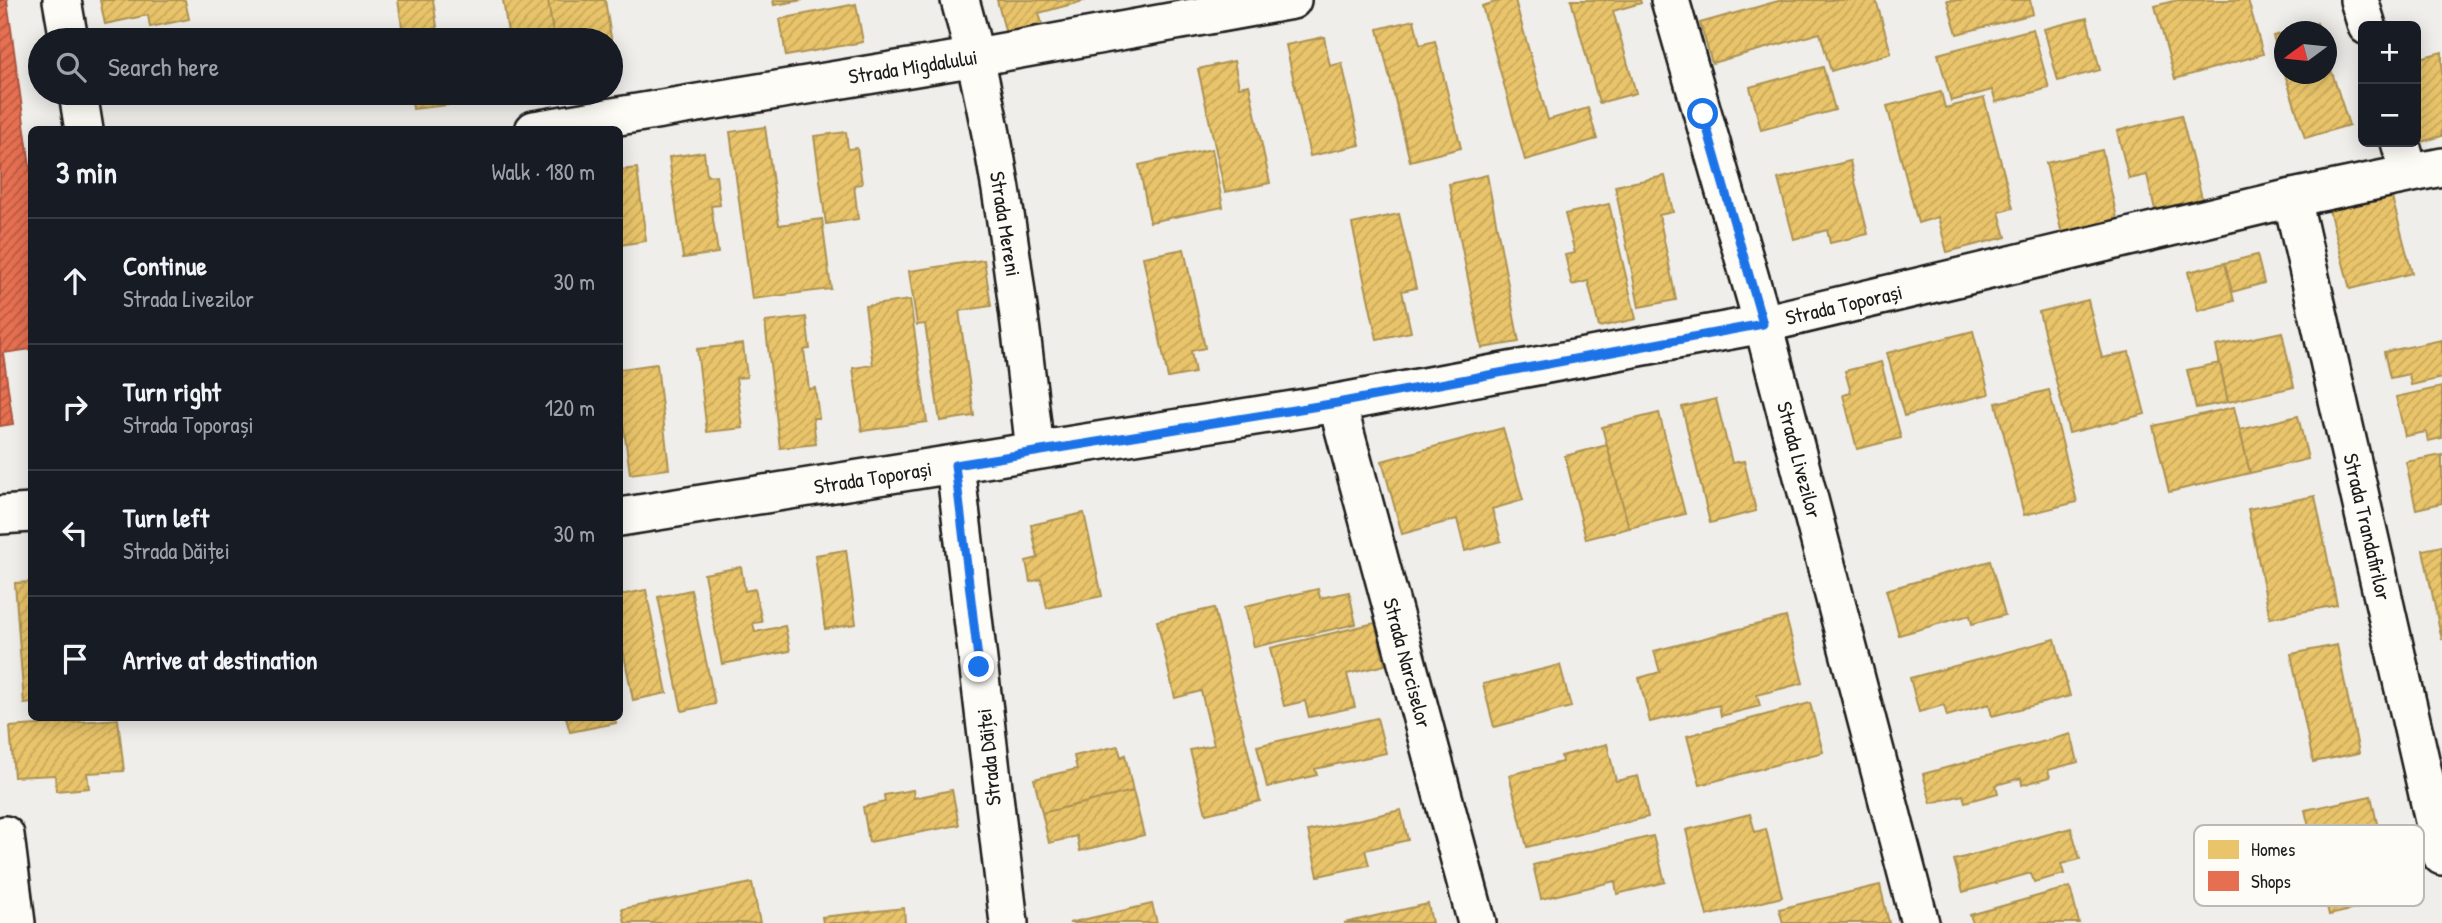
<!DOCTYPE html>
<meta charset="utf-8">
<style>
:root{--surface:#171b24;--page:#242831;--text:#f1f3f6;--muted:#9ea1a6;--line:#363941}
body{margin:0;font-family:"Patrick Hand",sans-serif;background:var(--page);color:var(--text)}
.controls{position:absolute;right:21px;top:21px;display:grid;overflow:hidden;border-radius:10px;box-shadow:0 4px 18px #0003}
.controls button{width:63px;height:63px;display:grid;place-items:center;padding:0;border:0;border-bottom:2px solid var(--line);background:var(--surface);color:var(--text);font:35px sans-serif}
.compass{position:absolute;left:2274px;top:21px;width:63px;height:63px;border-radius:50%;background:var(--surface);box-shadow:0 4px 18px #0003;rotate:255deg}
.stop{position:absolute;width:21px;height:21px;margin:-16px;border:5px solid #1a73e8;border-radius:50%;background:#fff}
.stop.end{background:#1a73e8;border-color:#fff;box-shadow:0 2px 7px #0008}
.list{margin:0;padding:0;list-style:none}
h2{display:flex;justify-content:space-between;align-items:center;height:91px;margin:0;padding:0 28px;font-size:30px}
h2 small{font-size:23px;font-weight:400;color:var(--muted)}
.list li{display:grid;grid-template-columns:46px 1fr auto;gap:21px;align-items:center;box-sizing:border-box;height:126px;padding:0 28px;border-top:2px solid var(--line)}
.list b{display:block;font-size:26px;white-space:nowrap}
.list p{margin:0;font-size:23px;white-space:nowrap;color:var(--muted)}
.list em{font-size:23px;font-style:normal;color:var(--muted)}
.icon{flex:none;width:38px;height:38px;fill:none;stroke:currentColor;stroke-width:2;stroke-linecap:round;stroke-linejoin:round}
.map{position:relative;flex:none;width:2442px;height:923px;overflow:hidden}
.search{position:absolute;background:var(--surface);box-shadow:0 4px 18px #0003;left:28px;top:28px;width:595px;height:77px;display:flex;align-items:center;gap:18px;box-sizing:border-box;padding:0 24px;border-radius:38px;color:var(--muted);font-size:26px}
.panel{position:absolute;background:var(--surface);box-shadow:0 4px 18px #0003;left:28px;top:126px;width:595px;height:595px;border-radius:10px}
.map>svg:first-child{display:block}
.homes{fill:url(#homes-hatch);stroke:#ac9253;stroke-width:2}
.shops{fill:url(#shops-hatch);stroke:#aa5641;stroke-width:2}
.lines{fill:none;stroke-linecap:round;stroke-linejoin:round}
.minor-casing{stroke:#1c1c1c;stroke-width:42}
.minor{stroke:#fdfcf7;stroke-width:37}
.route{stroke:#1a73e8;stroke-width:9}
.labels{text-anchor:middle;stroke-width:7;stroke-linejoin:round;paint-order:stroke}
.street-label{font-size:21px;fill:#1c1c1c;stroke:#fdfcf7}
.key{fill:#fdfcf7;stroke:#bab9b5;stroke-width:2}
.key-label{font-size:19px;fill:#1c1c1c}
</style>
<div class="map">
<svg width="2442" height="923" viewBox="0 0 2442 923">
<defs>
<pattern id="homes-hatch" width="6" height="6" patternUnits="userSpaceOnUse" patternTransform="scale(1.75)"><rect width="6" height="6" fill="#e9c46a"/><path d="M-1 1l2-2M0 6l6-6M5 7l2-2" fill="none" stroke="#c7a85b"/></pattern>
<pattern id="shops-hatch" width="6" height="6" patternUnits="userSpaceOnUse" patternTransform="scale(1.75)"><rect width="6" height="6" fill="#e76f51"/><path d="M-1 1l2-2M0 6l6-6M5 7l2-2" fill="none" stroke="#ba5a42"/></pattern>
</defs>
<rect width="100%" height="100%" fill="#f0eeea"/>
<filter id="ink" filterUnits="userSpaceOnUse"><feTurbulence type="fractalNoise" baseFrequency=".0143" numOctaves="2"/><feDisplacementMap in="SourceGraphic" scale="14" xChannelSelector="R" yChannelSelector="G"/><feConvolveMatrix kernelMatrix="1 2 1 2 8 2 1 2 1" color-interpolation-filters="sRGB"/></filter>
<g filter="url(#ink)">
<path class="homes" d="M100,0H185L189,19L150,27L148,15L105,24Z
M398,0H433L439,40H404Z
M503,0H548L554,40H509Z
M548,0H605L615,63H611V40H554Z
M773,0H803L774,5Z
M997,0H1087L1039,13L1042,24L1006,34Z
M1503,0H1515L1548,120L1588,108L1597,139L1525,160L1482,6Z
M1571,0H1640L1641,3L1613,11L1636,93L1599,103Z
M1782,0H1876L1891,53L1831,71L1820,33L1712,63L1700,23Z
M1947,0H2030L2033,14L1957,34Z
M2177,0H2248L2263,54L2175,79L2155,6Z
M856,4L863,42L786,56L780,19Z
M2087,18L2100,70L2058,81L2044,29Z
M1414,20L1420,45L1435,41L1461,148L1410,161L1378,29Z
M2317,23L2320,32H2288Z
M2033,29L2049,88L1996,102L1992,90L1951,101L1938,54Z
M2284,33V74H2326V54L2349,125L2305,138L2273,36Z
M1324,37L1330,66L1342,63L1360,145L1310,156L1286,45Z
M2442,52V136L2418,143L2416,59Z
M1234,61L1239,87L1249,85L1270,183L1225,192L1198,69Z
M1823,67L1835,110L1761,130L1750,87Z
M1941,92L1945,108L1984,98L2013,208L1999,212L2006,237L1947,252L1938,217L1918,223L1887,106Z
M411,93H446L448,105L413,109Z
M2181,115L2203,202L2156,214L2147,175L2129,179L2117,131Z
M765,127L779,225L822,219L831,289L752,299L730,132Z
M846,132L848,149L857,148L862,184L854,185L858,219L826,224L814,136Z
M1212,149L1223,207L1150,222L1139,165Z
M2102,150L2119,227L2063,239L2046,163Z
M704,152L707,176L716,175L720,205L711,206L718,253L683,258L669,157Z
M1850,161L1868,234L1830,243L1827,230L1794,239L1778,179Z
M637,168L646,241L620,245V170Z
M1487,175L1519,342L1482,348L1449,184Z
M1665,176L1673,212L1659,215L1676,300L1639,307L1615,186Z
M2391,194L2412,273L2350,289L2329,210Z
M1609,204L1636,319L1599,327L1588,281L1572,285L1565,255L1575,253L1565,214Z
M1399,214L1416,288L1402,291L1411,332L1377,339L1352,224Z
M1184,249L1205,348L1191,351L1195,373L1168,378L1143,257Z
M2257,255L2264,283L2232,292L2225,263Z
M984,260L991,306L959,311L974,416L940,421L925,324L917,325L909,271Z
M2225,263L2234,301L2198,311L2188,272Z
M910,300L927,422L862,431L853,368L873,365L865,306Z
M2088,300L2102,358L2129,352L2145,414L2069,433L2039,312Z
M806,317L810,349L804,350L809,389L815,388L819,418H813L816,444L780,448L765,322Z
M1973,331L1989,394L1904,416L1887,353Z
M2282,332L2294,387L2228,402L2216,346Z
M2442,340V378L2411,385L2409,374L2390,378L2384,352Z
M743,344L747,377L736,378L743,428L707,432L697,349Z
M1881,362L1901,438L1857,449L1843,395L1851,393L1845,371Z
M2220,363L2228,402L2196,408L2187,370Z
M657,364L669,469L630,474L620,400V369Z
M2442,387V438L2428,441L2426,432L2405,436L2396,397Z
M2049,390L2077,502L2024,515L1996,403Z
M1716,399L1732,463L1744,461L1756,511L1710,523L1682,407Z
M2234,407L2250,473L2169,492L2153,426Z
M1659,413L1685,514L1629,528L1602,427Z
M2298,416L2308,459L2250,473L2240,430Z
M1503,428L1523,500L1492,509L1501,541L1465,551L1457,519L1402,534L1382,461Z
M1607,445L1629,528L1586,539L1565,456Z
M2442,455V503L2416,509L2406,462Z
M2315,496L2337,605L2270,618L2248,509Z
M1084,513L1102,596L1047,608L1041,579L1030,582L1026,561L1038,558L1031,525Z
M2442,546V640L2423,550Z
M846,550L856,624L825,629L815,555Z
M1990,561L2005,615L1972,624L1970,615L1899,635L1886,590Z
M741,567L745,591L755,589L762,622L753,623L755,632L785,626L790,651L722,664L704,574Z
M32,582V703L24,704L15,583Z
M1318,589L1320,598L1349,592L1356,624L1254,647L1245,606Z
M646,590L667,693L633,700L620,635V595Z
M691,590L715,704L682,711L658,597Z
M1214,608L1260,801L1206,814L1190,750L1214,745L1201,691L1175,698L1157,621Z
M1786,617L1803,683L1757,695L1760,706L1721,716L1719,705L1650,722L1639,678L1660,672L1654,651Z
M1375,623L1385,665L1347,674L1355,707L1309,717L1305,701L1284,706L1270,648Z
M2055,639L2070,696L1992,716L1989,704L1947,716L1944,705L1919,712L1910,678Z
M2337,645L2359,753L2313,762L2291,654Z
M1560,665L1571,707L1494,727L1483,684Z
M1810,703L1823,752L1700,785L1687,736Z
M566,718H615L616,723L570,732Z
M1377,718L1386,753L1315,769L1317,775L1267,787L1257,746Z
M118,719L124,771L87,773L89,788L56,791L55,775L14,777L10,727Z
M2071,734L2078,762L2048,770L2050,777L2022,785L2021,778L1996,785L1998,793L1965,802L1963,795L1931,803L1923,774Z
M1607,744L1616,781L1638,776L1648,817L1527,847L1509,775L1562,762L1561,756Z
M1118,746L1121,757L1125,755L1133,791L1042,813L1034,779L1077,769L1074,756Z
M913,790L914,798L952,790L959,825L869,842L863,807L885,802L884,795Z
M1133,791L1144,835L1080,851L1077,836L1049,843L1042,813Z
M2371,796L2394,900L2329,915L2305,810Z
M1401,810L1408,840L1365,850L1369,865L1318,876L1308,831Z
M1750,814L1755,832L1766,829L1782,897L1707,916L1686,830Z
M2071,828L2080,859L2061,864L2064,874L2034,882L2031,873L1963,892L1954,860Z
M1653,836L1665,882L1617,894L1615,881L1541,899L1533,865Z
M752,883L760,923H625L622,909Z
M1880,885L1889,923H1783L1779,909Z
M2070,887L2079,923H1973L1970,915Z
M1152,904L1157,923H1069Z
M1428,904L1432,923H1344Z
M904,908L905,923H823L822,917Z"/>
<path class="shops" d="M0,0H7L32,181V349L3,353L13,424L0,426Z"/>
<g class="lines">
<defs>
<path id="minor" d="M62,0L69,40
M960,0C1001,147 1018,301 1035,451
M1670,0L1763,324L1920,923
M2359,0L2367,26
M78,93L84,130
M534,130L976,57L1292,0
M2400,142L2409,173
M2292,198L2442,856
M1337,403L1477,923
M955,465L1009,923
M0,515L32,513
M620,517L1337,403L1763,324L2292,198L2442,167
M5,835L16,923"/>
</defs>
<use href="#minor" class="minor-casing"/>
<use href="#minor" class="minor"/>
</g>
</g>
<g class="lines" filter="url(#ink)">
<path class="route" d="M979,667L955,465L1337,403L1763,324L1703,114"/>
</g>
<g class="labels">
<g class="street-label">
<text transform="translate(913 67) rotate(-9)" y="7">Strada Migdalului</text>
<text transform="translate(1005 224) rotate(81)" y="7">Strada Mereni</text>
<text transform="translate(1844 305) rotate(-13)" y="7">Strada Toporași</text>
<text transform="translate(1799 460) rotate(75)" y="7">Strada Livezilor</text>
<text transform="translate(873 478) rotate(-9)" y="7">Strada Toporași</text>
<text transform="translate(2367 527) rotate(77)" y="7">Strada Trandafirilor</text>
<text transform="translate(1407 663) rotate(75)" y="7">Strada Narciselor</text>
<text transform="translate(989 757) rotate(-96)" y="7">Strada Dăiței</text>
</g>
</g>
<rect x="2194" y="825" width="230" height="81" rx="10" class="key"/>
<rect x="2208" y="840" width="31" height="19" fill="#e9c46a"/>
<rect x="2208" y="871" width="31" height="20" fill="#e76f51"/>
<g class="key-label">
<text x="2251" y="856">Homes</text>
<text x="2251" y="888">Shops</text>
</g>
</svg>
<div class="controls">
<button>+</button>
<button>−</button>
</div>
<svg class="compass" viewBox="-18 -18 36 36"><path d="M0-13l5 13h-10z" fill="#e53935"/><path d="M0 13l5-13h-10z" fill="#9ea1a6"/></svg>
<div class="stop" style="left:1703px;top:114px"></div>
<div class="stop end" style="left:979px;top:667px"></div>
<div class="search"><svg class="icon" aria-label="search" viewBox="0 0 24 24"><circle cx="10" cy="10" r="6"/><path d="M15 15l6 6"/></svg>Search here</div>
<section class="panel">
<h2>3 min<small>Walk · 180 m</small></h2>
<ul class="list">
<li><svg class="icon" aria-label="ahead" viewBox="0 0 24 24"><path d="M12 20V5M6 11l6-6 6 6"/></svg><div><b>Continue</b><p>Strada Livezilor</p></div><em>30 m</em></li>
<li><svg class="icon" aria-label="right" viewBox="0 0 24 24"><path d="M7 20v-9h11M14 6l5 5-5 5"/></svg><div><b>Turn right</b><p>Strada Toporași</p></div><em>120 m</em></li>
<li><svg class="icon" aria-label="left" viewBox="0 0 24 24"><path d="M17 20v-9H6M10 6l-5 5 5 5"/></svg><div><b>Turn left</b><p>Strada Dăiței</p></div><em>30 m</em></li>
<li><svg class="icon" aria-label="arrive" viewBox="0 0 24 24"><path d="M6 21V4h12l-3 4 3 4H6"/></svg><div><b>Arrive at destination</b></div></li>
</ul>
</section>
</div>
